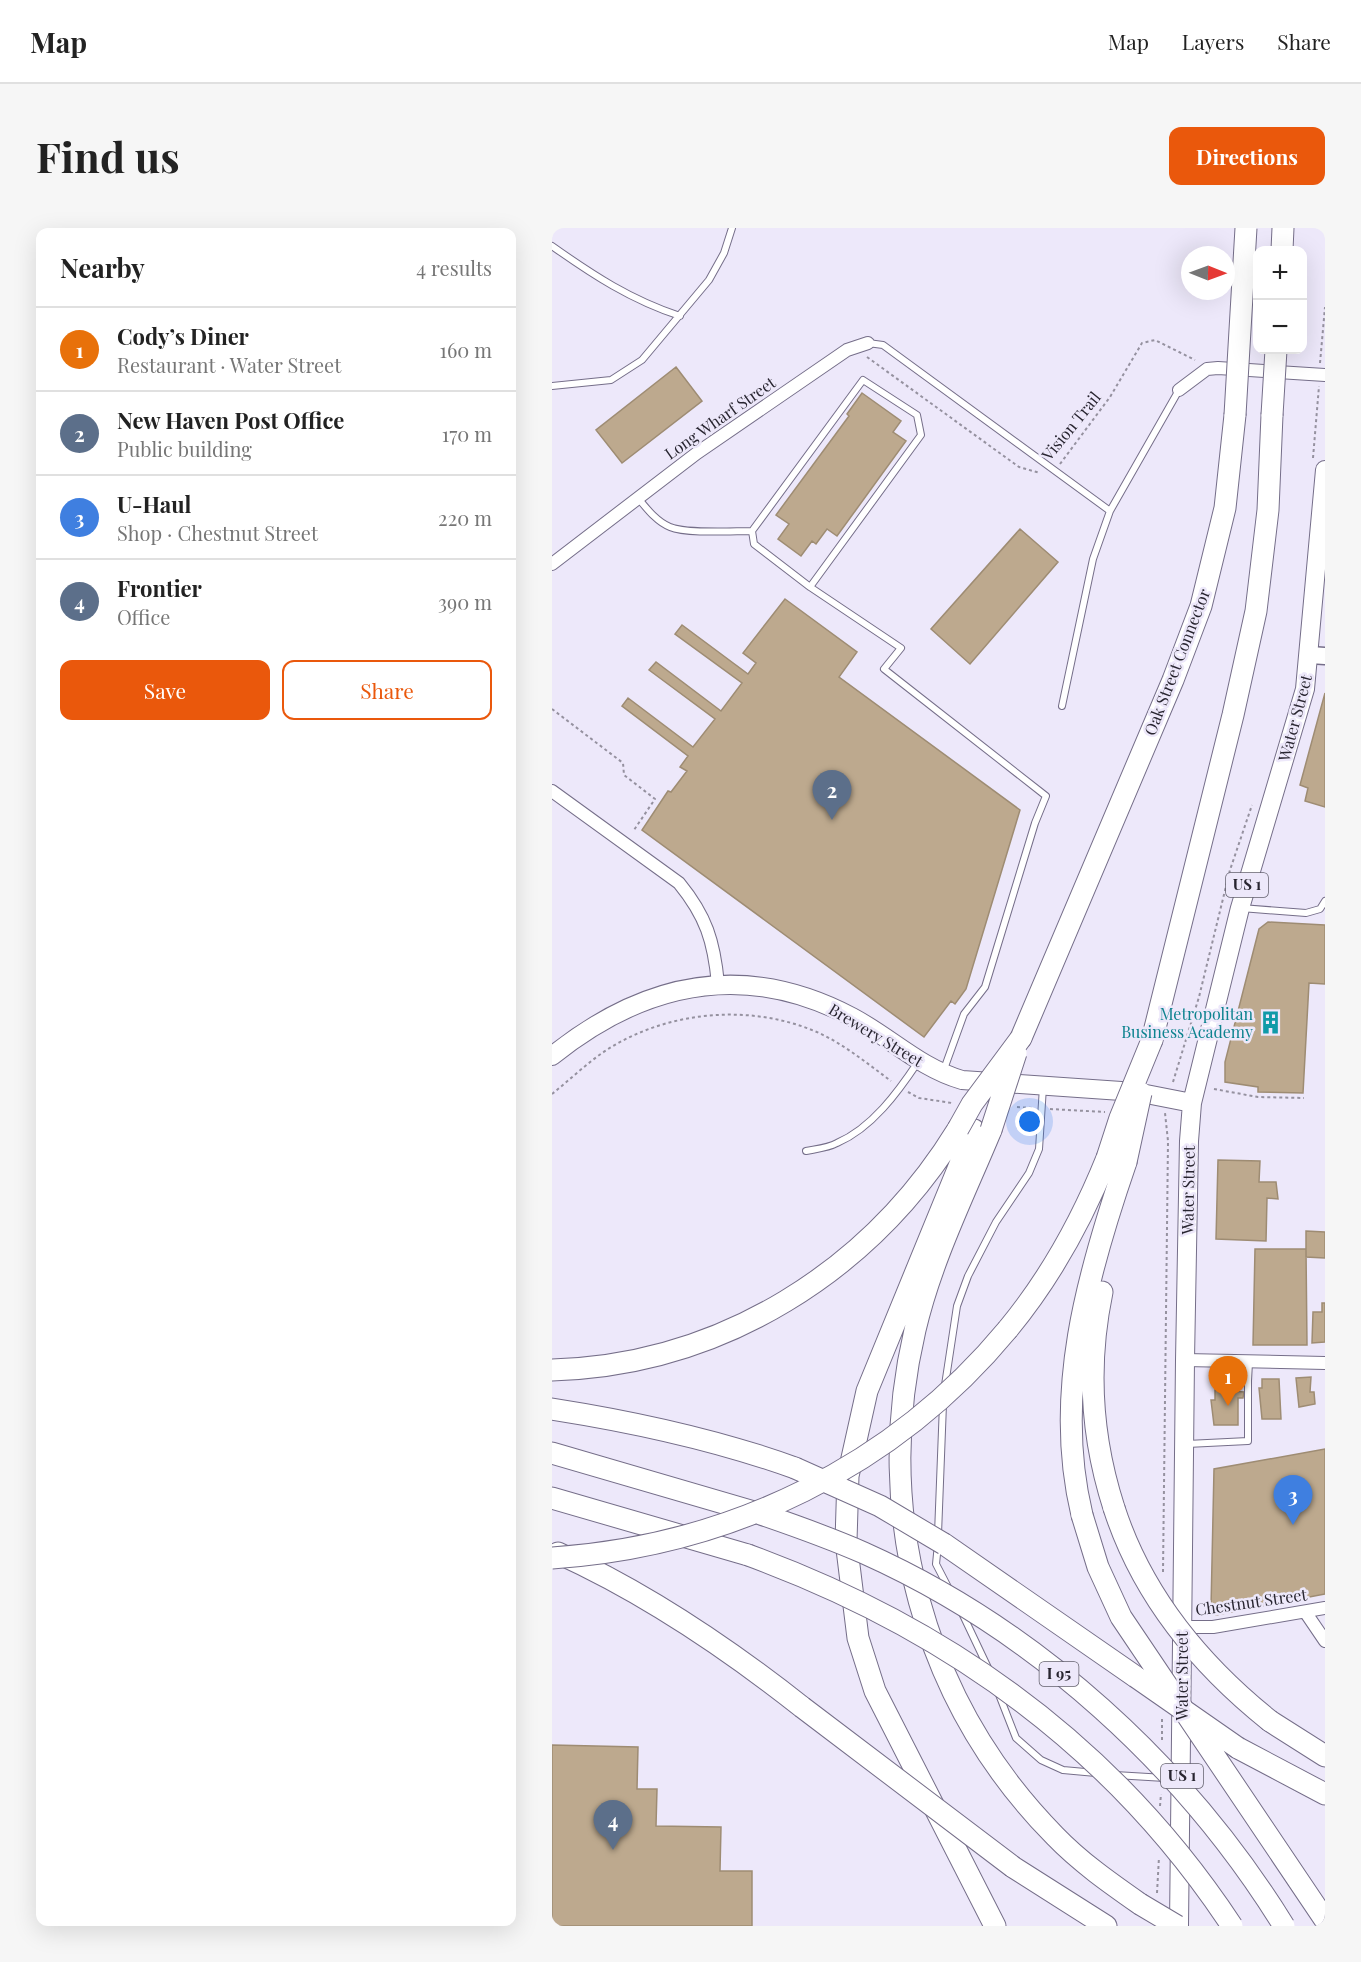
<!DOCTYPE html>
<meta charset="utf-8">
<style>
:root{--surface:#fff;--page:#f6f6f6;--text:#222;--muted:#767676;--line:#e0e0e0;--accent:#ea580c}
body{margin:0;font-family:"Playfair Display",serif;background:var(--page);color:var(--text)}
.controls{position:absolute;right:18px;top:18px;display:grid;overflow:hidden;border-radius:12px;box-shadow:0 6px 24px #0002}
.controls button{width:54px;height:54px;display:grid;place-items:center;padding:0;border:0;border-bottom:2px solid var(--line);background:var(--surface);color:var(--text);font:30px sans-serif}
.compass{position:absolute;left:629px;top:18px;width:54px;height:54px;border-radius:50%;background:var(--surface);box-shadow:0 6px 24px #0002;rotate:91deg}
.you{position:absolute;left:478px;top:894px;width:21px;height:21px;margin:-15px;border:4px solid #fff;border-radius:50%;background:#1a73e8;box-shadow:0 0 0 9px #1a73e833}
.badge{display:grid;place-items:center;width:39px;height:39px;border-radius:50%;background:var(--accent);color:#fff;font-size:20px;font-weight:700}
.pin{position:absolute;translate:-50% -50px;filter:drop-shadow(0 2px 3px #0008)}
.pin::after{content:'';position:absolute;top:32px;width:21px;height:18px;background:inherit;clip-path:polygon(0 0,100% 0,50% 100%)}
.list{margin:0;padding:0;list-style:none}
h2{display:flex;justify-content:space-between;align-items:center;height:78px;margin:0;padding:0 24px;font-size:26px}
h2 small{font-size:20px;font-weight:400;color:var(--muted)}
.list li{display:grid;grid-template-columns:39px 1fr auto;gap:18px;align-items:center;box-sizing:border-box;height:84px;padding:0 24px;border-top:2px solid var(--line)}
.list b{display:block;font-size:22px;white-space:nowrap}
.list p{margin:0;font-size:20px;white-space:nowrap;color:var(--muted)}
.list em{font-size:20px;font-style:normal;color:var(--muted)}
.actions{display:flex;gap:12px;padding:18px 24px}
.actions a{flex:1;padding:14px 0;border:2px solid var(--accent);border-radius:12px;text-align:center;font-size:21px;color:var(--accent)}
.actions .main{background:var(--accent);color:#fff}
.map{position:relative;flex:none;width:773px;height:1698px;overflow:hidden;border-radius:12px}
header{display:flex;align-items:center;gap:36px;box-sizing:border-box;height:84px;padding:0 30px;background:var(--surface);border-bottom:2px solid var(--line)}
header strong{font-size:28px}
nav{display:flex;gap:33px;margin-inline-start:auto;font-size:21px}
.intro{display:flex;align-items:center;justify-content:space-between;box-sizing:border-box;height:144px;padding:0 36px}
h1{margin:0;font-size:42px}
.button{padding:15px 27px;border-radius:12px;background:var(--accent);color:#fff;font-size:21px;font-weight:700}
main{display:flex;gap:36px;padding:0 36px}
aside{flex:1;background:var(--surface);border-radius:12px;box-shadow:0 6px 24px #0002}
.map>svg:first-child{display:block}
.building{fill:#bda98e;stroke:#9e8c73;stroke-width:1.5}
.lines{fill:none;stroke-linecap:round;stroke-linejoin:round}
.lane-casing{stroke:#756e89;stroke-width:8}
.street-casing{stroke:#756e89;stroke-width:14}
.secondary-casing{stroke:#756e89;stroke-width:19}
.primary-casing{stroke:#756e89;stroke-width:20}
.highway-casing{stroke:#756e89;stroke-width:23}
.path{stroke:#95919f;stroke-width:2;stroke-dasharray:3 3;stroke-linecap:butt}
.lane{stroke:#fff;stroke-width:6}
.street{stroke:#fff;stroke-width:12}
.secondary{stroke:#fff;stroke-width:16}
.primary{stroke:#fff;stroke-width:18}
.highway{stroke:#fff;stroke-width:21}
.highway-bridge-casing{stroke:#756e89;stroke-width:23;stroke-linecap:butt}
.highway-bridge{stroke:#fff;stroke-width:21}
.labels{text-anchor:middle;stroke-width:5;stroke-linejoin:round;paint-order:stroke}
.shield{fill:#ede8fa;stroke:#63606d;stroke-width:1.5}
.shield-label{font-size:15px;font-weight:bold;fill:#282530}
.street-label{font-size:16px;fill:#282530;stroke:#ede8fa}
.culture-label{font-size:16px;fill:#0d838f;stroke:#ede8fa;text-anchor:end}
</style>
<header>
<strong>Map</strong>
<nav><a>Map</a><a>Layers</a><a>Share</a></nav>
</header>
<div class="intro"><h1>Find us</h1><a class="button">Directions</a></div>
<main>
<aside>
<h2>Nearby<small>4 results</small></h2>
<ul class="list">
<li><span class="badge" style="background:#e8710a">1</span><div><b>Cody’s Diner</b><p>Restaurant · Water Street</p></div><em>160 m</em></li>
<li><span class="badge" style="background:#5c6f8a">2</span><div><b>New Haven Post Office</b><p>Public building</p></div><em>170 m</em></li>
<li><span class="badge" style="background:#3f7fe0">3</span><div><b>U-Haul</b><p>Shop · Chestnut Street</p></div><em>220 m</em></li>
<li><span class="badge" style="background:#5c6f8a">4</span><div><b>Frontier</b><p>Office</p></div><em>390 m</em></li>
</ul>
<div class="actions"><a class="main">Save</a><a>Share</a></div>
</aside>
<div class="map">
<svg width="773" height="1698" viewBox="0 0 773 1698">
<rect width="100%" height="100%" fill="#ede8fa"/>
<path class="building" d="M124,139L150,173L70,235L44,202Z
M310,165L349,193L341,204L354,213L285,308L275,301L264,316L260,313L249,328L226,311L237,296L224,287L297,188L295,186Z
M468,301L506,334L418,436L379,401Z
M233,371L305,424L287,449L468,582L414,761L403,776L399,773L372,809L90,602L116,563L119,564L135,543L128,539L136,528L70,478L76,470L141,519L163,491L97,442L104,434L169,483L190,455L123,406L130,397L196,446L204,435L191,425Z
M773,465V579L753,573L756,560L748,557Z
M716,694L773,697V756L757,755L751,865L706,864V859L673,854V834L707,701Z
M666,932L708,933L707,954H724L726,971L715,970L714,1013L664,1011Z
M754,1003L773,1004V1030L754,1029Z
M703,1021H754L755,1117H701Z
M770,1075H773V1114L760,1115L761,1084H770Z
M759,1149L758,1164H762L763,1176L747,1179L744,1150Z
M710,1151H727L729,1191H710L707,1160H710Z
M663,1162L692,1164L691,1170H686V1197H662L659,1172H663Z
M773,1221V1366L664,1387L659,1380L662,1241Z
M0,1517L86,1519L85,1561H105L104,1598L169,1599L168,1643H200V1698H0Z"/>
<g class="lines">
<defs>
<path id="lane" d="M0,18C41,47 79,72 128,88
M316,115L331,117L558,283
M0,158L59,152L90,132L157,52L172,25L180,0
M86,270C95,281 105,294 118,299C134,306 180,303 200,303L202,316L258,359L369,207L365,187L311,152L200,303
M258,359L349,420L332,441L494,568L483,595L433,759L412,786L391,844
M510,478L541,331L558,283L627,162
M689,680L754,685L768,681L773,673
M254,923C264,921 276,920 285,915C320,900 346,864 366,834
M696,1153L697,1134
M393,1157L405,1078L416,1048L444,994L477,945L487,921L491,859
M635,1216L696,1213V1153H668
M386,1306L391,1176
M386,1316L384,1336L398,1363
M410,1385L438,1444
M446,1464L464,1510L489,1532L511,1542L544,1545
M563,1547L613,1550"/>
<path id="street" d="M627,162L655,141L666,140L773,147
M0,336L145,225L295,122L316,115
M0,563L127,655C154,688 162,713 166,756
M633,1132L773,1135
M754,1385L773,1413
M629,1399H661L773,1380"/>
<path id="secondary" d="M758,427L773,428"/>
<path id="primary" d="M0,828C92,754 192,732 300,789C338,809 368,840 410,852L584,864L640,875
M627,1698L633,1132L637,913L640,875L688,680L753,461L773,242"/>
<path id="highway" d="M730,22L731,0
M469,810L621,452L649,378L673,280L683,187
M600,812L681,487L704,383L716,282L720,187
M422,902L315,1163L296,1248L294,1313L306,1410L323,1463L443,1698
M439,902C412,967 379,1033 363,1102C320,1285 371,1474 503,1608C528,1634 558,1655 588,1676
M550,1064C535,1136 539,1209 562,1280
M456,1101C499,1049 530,992 555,930
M0,1142C169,1137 318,1044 406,901
M0,1181C83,1194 163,1211 243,1240
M0,1225L209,1286
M0,1270L196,1327
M530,1287C501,1167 535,1047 574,934
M392,1316L584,1449
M6,1325C94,1365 174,1419 250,1479
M718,1493L773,1528
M686,1520L773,1566
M461,1639L554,1698"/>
</defs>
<use href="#lane" class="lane-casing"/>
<use href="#street" class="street-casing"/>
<use href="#secondary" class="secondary-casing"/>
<use href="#primary" class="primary-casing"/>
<use href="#highway" class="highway-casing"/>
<path class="path" d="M315,129L467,239L488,245
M768,135L773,79
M761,230L767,158
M508,236L558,169L590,115L603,112L643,132
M0,481L71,535L72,547L103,571L82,602
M621,854L647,769L678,642L700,577
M662,861L706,869L752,870
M356,864L367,870L400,875
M0,866C20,850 39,831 61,818C122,782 202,776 267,805C293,817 316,836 339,853
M465,879L481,880
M498,881L553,884
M611,1344L616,913L613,885
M610,1512V1488
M608,1578L609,1566
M605,1665L607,1629"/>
<use href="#lane" class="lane"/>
<use href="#street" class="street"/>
<use href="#secondary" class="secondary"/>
<use href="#primary" class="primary"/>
<use href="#highway" class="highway"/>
<defs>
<path id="highway-bridge" d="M683,187L694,0
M720,187L724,122
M406,901L420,876L469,810
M439,902L464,825
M555,930L568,890L600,812
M574,934L589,865
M243,1240L328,1278L392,1316
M562,1280C590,1367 648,1437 718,1493
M209,1286C244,1298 278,1310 312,1325C484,1402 633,1538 732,1698
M530,1287L546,1339L569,1389L773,1692
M196,1327C396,1400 562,1519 680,1698
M0,1330C178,1318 342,1239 456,1101
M584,1449L686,1520
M250,1479L461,1639
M588,1676L625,1698"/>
</defs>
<use href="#highway-bridge" class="highway-bridge-casing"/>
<use href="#highway-bridge" class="highway-bridge"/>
</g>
<defs>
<symbol id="building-bare" viewBox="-9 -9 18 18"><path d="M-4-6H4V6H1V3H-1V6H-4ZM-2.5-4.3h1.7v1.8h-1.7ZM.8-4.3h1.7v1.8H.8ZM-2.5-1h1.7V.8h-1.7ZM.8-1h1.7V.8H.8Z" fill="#0f9aa8" stroke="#ede8fa" stroke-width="2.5" paint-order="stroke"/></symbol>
</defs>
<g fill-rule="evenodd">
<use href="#building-bare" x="702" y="778" width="33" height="33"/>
</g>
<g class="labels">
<g class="shield">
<rect x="674" y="645" width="42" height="24" rx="4.5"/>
<rect x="487.5" y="1434" width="39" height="24" rx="4.5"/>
<rect x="609" y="1536" width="42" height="24" rx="4.5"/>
</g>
<g class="shield-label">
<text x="695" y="662">US 1</text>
<text x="507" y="1451">I 95</text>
<text x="630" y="1553">US 1</text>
</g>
<g class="street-label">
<text transform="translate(168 190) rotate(-35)" y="6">Long Wharf Street</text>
<text transform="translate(519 198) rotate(-51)" y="6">Vision Trail</text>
<text transform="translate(625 434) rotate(-69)" y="6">Oak Street Connector</text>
<text transform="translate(743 490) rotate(-75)" y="6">Water Street</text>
<text transform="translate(324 807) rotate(31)" y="6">Brewery Street</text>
<text transform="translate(636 962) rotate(-89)" y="6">Water Street</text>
<text transform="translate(699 1374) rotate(-8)" y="6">Chestnut Street</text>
<text transform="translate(630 1448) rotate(-90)" y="6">Water Street</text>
</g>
<g class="culture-label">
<text x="701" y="792">Metropolitan<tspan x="701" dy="18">Business Academy</tspan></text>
</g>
</g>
</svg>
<div class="controls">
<button>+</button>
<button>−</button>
</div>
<svg class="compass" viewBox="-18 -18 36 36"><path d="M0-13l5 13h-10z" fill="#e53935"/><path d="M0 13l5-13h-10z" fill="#767676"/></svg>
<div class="you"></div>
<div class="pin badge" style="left:676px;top:1178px;background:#e8710a">1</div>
<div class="pin badge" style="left:280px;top:592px;background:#5c6f8a">2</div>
<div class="pin badge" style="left:741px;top:1297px;background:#3f7fe0">3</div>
<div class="pin badge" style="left:61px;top:1622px;background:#5c6f8a">4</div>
</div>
</main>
